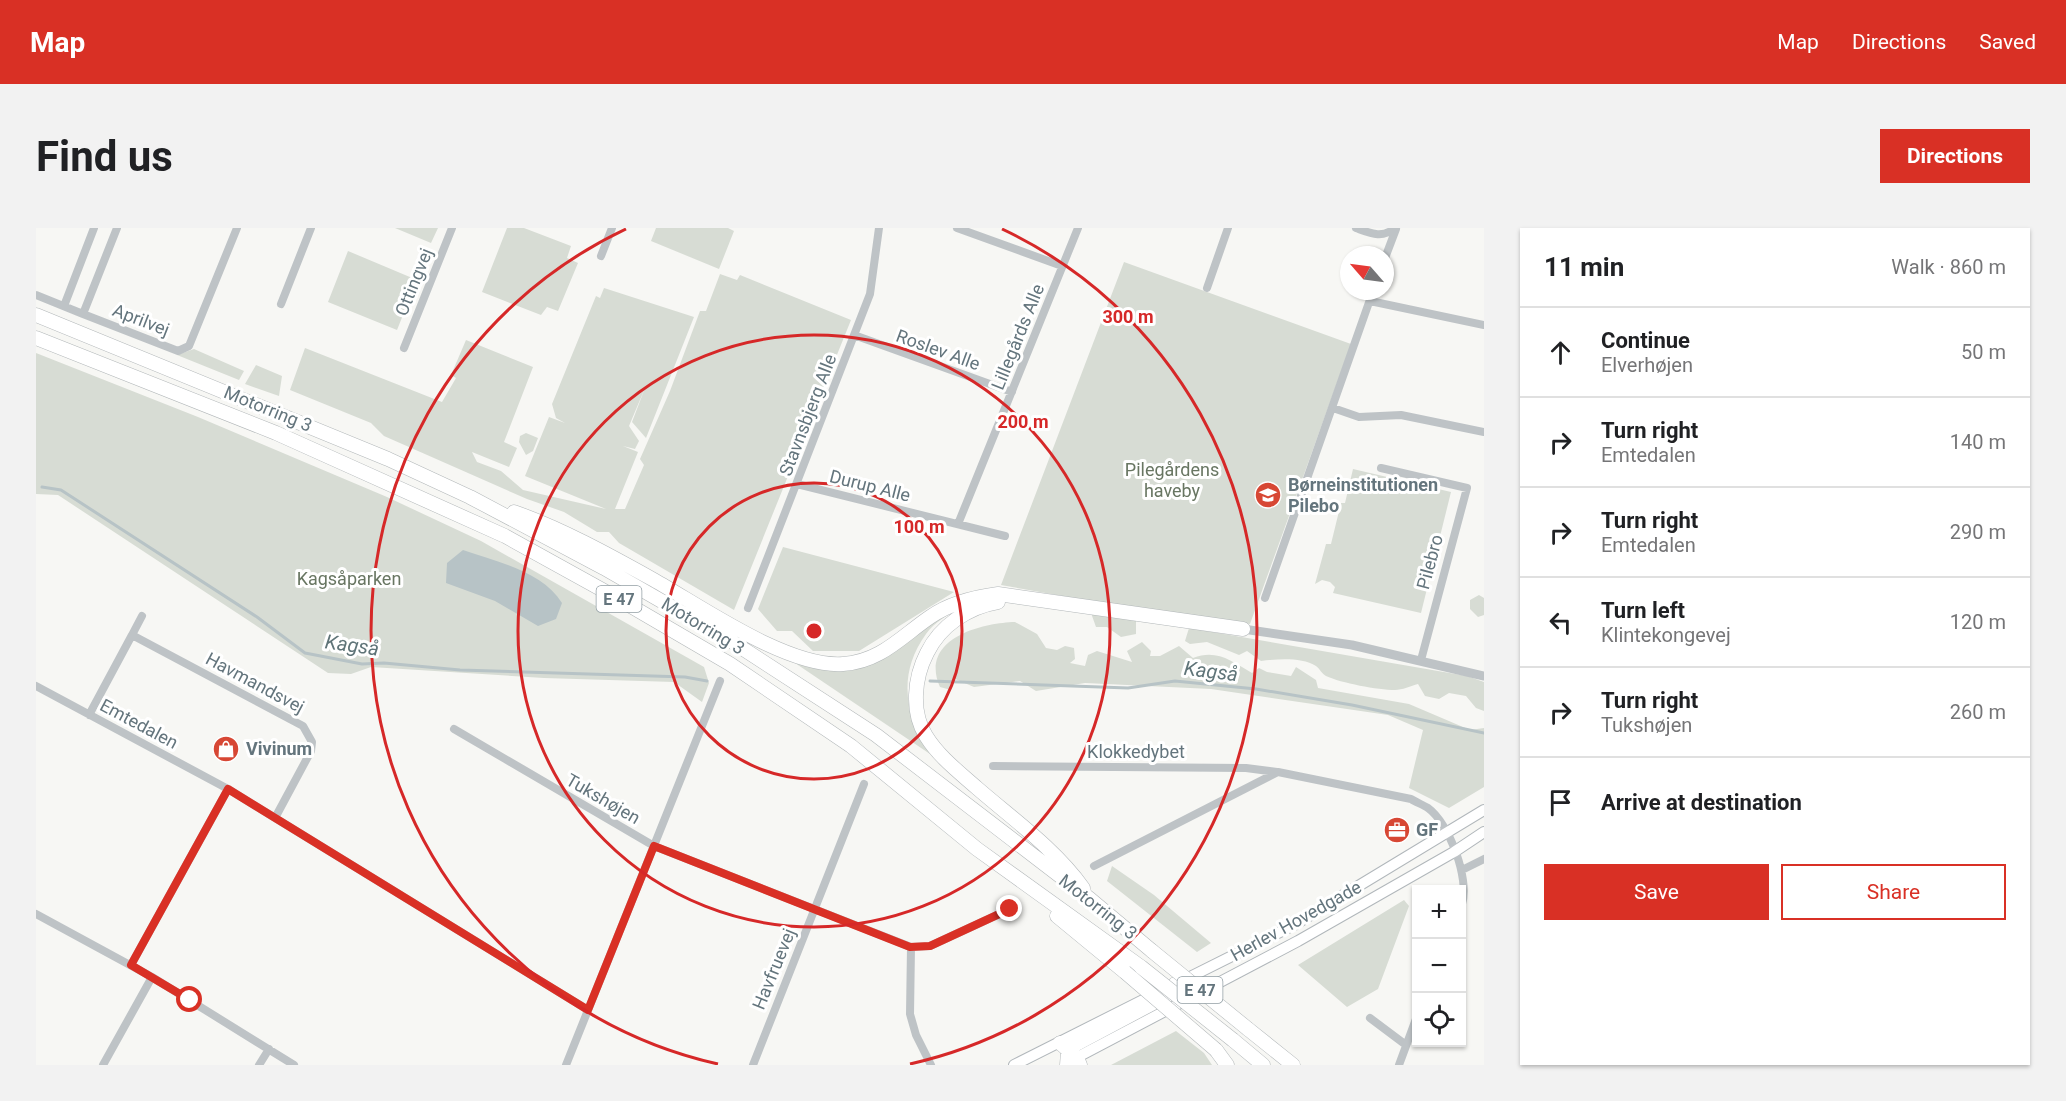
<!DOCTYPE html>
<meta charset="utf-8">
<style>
:root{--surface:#fff;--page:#f2f2f2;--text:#202124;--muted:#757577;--line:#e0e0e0;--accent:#d93025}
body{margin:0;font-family:Roboto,sans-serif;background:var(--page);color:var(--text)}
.controls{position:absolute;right:18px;bottom:18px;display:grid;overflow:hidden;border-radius:0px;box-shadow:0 2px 4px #0004}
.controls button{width:54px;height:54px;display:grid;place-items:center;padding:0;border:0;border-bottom:2px solid var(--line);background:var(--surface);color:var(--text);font:30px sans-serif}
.compass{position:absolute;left:1304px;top:18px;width:54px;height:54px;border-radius:50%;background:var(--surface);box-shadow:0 2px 4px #0004;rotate:298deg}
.stop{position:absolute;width:18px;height:18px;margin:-14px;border:4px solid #d93025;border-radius:50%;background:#fff}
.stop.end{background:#d93025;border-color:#fff;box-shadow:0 2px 6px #0008}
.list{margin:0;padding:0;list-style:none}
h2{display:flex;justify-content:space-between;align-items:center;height:78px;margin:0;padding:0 24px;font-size:26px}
h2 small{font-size:20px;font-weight:400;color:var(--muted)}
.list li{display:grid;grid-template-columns:39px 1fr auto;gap:18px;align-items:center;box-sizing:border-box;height:90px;padding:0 24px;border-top:2px solid var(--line)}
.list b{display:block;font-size:22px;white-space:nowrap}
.list p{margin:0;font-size:20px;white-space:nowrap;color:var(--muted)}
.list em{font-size:20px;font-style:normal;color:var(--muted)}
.actions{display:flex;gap:12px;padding:18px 24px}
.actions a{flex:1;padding:14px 0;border:2px solid var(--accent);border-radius:0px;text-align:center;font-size:21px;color:var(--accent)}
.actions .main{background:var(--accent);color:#fff}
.icon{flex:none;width:33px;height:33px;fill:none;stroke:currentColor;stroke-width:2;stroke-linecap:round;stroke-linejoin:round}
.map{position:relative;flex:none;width:1448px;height:837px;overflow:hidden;border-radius:0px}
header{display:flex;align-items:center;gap:36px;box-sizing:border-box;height:84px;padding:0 30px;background:var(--accent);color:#fff}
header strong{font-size:28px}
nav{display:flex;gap:33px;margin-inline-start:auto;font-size:21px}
.intro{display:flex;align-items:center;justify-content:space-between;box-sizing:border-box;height:144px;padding:0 36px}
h1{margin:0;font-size:42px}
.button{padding:15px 27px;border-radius:0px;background:var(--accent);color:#fff;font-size:21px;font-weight:700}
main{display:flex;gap:36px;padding:0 36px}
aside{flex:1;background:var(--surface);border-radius:0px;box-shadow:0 2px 4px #0004}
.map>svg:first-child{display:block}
.green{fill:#d7dcd4}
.water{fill:#b7c3c6}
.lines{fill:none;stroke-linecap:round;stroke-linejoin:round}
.stream{stroke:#b7c3c6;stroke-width:3}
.secondary-casing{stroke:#b1b7bb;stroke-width:12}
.motorway-casing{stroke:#b2b7b9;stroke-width:15}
.minor{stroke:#bec3c6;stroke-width:8}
.tertiary{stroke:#bec3c6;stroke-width:9}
.secondary{stroke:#fff;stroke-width:10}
.motorway{stroke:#fff;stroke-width:14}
.motorway-bridge-casing{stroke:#b2b7b9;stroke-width:15;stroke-linecap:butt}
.motorway-bridge{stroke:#fff;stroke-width:14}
.route{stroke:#d93025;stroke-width:8}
.ring{fill:none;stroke:#d62828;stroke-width:3}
.labels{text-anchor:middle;stroke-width:6;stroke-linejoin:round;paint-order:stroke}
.shield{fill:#fff;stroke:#929ea4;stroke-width:1.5}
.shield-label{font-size:16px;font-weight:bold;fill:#64757d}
.street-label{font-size:18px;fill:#64757d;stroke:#fff}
.park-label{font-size:18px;fill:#687662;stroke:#fff}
.poi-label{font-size:18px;font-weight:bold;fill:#64757d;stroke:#fff;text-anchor:start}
.water-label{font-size:20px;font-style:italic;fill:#5f7478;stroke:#fff}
.centre{fill:#d62828;stroke:#fff;stroke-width:3}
.ring-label{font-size:18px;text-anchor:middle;font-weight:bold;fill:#d62828;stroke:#fff;stroke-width:6;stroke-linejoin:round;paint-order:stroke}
</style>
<header>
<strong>Map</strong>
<nav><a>Map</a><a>Directions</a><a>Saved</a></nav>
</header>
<div class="intro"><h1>Find us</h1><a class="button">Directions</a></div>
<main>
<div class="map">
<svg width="1448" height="837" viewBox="0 0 1448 837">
<rect width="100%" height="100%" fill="#f7f7f4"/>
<path class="green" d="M359,0H402L395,15Z
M471,0H488L535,18L531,30L542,35L522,83L511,79L505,87L446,64Z
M620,0H692L698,3L683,41L615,13Z
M312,23L381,52L361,102L292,74Z
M1088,34L1315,116L1214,396L1088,379L965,357Z
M684,46L701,52L704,47L815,92L698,382L583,315L573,304H561L528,284L491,271L348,208L335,195L254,162L269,120L406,174L420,150L415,147L430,112L497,139L468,214L481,220L473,239L436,224L441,234L465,243L487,262L570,281L489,248L513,189L529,195L520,190L516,176L560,68L564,70L568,60L658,89L610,210L596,194L609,160L593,198L603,213L599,221L587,218L602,224L579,281H589L608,237L604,231L634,163L664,83H670Z
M158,121L208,143L203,152L141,127Z
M0,125L162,189L351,269L445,313L668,439L673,455L666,474L638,454L508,450L335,439L315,446L292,445L22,267L0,266Z
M220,137L246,148L243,168L209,156Z
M490,205L502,210L497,223L490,227L483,214L484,208Z
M1317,241L1415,264L1385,385L1297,365L1299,359L1294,354L1286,352L1279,356L1290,316H1295L1305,275H1309Z
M747,319L918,364L823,423H777L756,403H741L722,381Z
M1443,367L1448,370V387L1442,389L1434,381V372Z
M926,377C914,386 898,394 890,406C861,446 869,488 894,526L759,435L789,441L893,398Z
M1055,385L1100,393V406L1085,409L1071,399H1060Z
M979,394L1001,406L1010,420L1021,422L1029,418L1038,420L1039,431L1034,435L1049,438L1052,427L1061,423L1096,434L1091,423L1106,414L1115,423L1114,428H1124L1143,418L1157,430C1181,421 1195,433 1216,445L1223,440L1231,444L1255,448L1260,439L1280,452L1282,460L1373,476L1434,502L1448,500V559L1413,580L1373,560L1387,502L1352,487L1175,461L1049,455L1000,463L984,453L938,459L919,451L915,462L904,459C883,412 943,395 979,394Z
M1153,400L1431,448L1448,454V483L1440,480L1430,468L1413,465L1403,471L1389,468L1382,456C1375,458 1366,462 1359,462C1342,462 1305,455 1290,448C1286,446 1284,441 1280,438C1266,429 1241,431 1225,433L1211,423L1203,427L1171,414L1154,416L1149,413Z
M1076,638L1118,667L1175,715L1161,724L1071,653Z
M1368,672L1373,678L1342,761L1311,779L1262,737Z
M1140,803L1168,825L1176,837H1075Z"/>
<path class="water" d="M427,322C461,334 506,343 526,375L520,391L502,398L459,373L410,355L411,335Z"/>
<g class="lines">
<path class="stream" d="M6,259L25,262L221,389L269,425L326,436L348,435L424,442L649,449L671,453
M894,453L1092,460L1139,453L1220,461L1316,477L1448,505"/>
<defs>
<path id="secondary" d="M1146,753L1258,697L1448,582
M1034,833L1262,713L1418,624L1448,604
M978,837L1121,765"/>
<path id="motorway" d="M0,87L352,231L434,269L568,340L695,413L840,507L1054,671L1116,723
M0,110L240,205L469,308L581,370L694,436L815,518L941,621L1105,739
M478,284C526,301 573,327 618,352C666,379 752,440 807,436C844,434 866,408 894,389C914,375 939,369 962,366L1207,401
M962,374C932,379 904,398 891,425C878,450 875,484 890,508C903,529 923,544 941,560C978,592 1019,621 1047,660
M1021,688L1089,744
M1212,801L1257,837
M1197,812L1227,837
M1024,815L1041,830L1044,837
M1180,822L1191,837
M1031,837L1032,824L1040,816L1132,767L1139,756"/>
</defs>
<use href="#secondary" class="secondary-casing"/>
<use href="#motorway" class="motorway-casing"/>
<path class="minor" d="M81,0L47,86L142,123L153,118L201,0
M921,0L1026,38
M1320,0C1334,5 1346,11 1359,0
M565,28L576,0
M1349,30L1360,1
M1171,60L1192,0
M0,67L47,86
M1334,73L1448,97
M245,76L275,0
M28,78L58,0
M818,107L976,164
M368,120L416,0
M1297,180L1323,189L1365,187L1448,204
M1345,240L1431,260L1385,432
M761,256L969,308
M922,296L1042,0
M1229,370L1337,63
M712,380L834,66L843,0
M96,407L106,388
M0,458L192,561L552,782
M53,487L96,407L267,498L276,514L275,523L239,590
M418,501L618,618L875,719L894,718L974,681
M957,538L1210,540L1241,544
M1058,638L1242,544L1375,571C1380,574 1387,577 1392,580C1413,595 1434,651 1426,676
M1426,642L1448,631
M0,686L116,749L258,837
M875,719L874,786L880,807L895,837
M95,737L192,561
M1334,790L1370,817
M67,837L116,749
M223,837L233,821
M530,837L684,453
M717,837L828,556
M1363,837L1380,791"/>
<path class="tertiary" d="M1207,401L1316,417L1448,448"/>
<use href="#secondary" class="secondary"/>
<use href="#motorway" class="motorway"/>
<defs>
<path id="motorway-bridge" d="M1116,723L1212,801
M1105,739L1197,812
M1089,744L1180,822"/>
</defs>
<use href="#motorway-bridge" class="motorway-bridge-casing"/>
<use href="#motorway-bridge" class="motorway-bridge"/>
</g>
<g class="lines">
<path class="route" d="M154,772L95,737L192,561L552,782L618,618L874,719L894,718L974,681"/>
</g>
<g class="ring">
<circle cx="778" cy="403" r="148"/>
<circle cx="778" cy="403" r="296"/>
<path d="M682 836A444 444 0 0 1 590 1M966 1A444 444 0 0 1 874 836"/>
</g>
<defs>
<symbol id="school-disc" viewBox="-11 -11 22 22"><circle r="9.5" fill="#d74734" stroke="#fff"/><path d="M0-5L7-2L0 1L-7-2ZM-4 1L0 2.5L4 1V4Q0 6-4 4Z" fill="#fff"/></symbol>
<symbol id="shop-disc" viewBox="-11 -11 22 22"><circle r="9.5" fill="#d74734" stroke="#fff"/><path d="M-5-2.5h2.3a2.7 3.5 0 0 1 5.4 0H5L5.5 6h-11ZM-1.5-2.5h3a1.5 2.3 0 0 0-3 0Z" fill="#fff"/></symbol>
<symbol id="office-disc" viewBox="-11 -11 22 22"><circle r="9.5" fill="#d74734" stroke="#fff"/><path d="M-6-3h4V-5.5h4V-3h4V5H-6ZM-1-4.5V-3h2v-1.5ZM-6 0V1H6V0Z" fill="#fff"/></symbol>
</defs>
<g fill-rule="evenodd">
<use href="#school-disc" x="1217" y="252" width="30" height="30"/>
<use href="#shop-disc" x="175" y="506" width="30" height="30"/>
<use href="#office-disc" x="1346" y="587" width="30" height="30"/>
</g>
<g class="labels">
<g class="shield">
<rect x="560.5" y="358" width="45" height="26" rx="4.5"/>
<rect x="1141.5" y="749" width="45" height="26" rx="4.5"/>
</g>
<g class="shield-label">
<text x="583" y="377">E 47</text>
<text x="1164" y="768">E 47</text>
</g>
<g class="street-label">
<text transform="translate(378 54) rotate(-68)" y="6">Ottingvej</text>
<text transform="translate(105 92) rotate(21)" y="6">Aprilvej</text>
<text transform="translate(982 109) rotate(-68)" y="6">Lillegårds Alle</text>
<text transform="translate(902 122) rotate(20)" y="6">Roslev Alle</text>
<text transform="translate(232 181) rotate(22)" y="6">Motorring 3</text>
<text transform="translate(772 187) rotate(-69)" y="6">Stavnsbjerg Alle</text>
<text transform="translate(834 258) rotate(14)" y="6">Durup Alle</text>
<text transform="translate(1394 334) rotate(-75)" y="6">Pilebro</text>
<text transform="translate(667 398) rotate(31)" y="6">Motorring 3</text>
<text transform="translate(219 455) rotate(28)" y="6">Havmandsvej</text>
<text transform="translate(103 496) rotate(28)" y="6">Emtedalen</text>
<text x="1100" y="530">Klokkedybet</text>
<text transform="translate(567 571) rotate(30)" y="6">Tukshøjen</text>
<text transform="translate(1062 679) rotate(38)" y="6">Motorring 3</text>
<text transform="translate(1260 693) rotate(-29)" y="6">Herlev Hovedgade</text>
<text transform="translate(738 741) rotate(-68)" y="6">Havfruevej</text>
</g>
<g class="park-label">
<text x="1136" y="248">Pilegårdens<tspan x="1136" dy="21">haveby</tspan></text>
<text x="313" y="357">Kagsåparken</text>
</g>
<g class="poi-label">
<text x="1252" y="263">Børneinstitutionen<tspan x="1252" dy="21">Pilebo</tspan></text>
<text x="210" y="527">Vivinum</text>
<text x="1380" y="608">GF</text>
</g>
<g class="water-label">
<text transform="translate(316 417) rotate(8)" y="7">Kagså</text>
<text transform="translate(1175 443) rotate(7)" y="7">Kagså</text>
</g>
</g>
<circle cx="778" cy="403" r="9" class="centre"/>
<g class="ring-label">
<text x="1092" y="95">300 m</text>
<text x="987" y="200">200 m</text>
<text x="883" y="305">100 m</text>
</g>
</svg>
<div class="controls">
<button>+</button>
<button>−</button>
<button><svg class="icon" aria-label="locate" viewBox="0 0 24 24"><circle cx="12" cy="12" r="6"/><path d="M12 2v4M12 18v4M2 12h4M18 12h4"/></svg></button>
</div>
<svg class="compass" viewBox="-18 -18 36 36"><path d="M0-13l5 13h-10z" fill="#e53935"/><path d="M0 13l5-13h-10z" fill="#757577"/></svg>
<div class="stop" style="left:154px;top:772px"></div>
<div class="stop end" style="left:974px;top:681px"></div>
</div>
<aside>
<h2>11 min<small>Walk · 860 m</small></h2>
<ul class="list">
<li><svg class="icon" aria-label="ahead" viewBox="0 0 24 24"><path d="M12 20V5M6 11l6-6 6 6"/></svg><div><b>Continue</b><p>Elverhøjen</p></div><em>50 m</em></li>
<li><svg class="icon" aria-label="right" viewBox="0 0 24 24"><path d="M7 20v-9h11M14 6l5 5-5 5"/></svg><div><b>Turn right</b><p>Emtedalen</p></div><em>140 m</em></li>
<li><svg class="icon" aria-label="right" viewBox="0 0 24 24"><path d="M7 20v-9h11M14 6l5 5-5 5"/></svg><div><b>Turn right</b><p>Emtedalen</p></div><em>290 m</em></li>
<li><svg class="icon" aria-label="left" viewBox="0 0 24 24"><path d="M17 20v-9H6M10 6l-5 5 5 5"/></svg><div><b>Turn left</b><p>Klintekongevej</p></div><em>120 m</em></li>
<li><svg class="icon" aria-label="right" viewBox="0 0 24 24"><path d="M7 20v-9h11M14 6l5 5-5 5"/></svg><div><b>Turn right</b><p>Tukshøjen</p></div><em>260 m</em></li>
<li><svg class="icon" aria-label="arrive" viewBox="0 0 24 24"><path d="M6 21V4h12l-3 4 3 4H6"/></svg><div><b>Arrive at destination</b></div></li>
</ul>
<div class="actions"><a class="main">Save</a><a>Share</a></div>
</aside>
</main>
